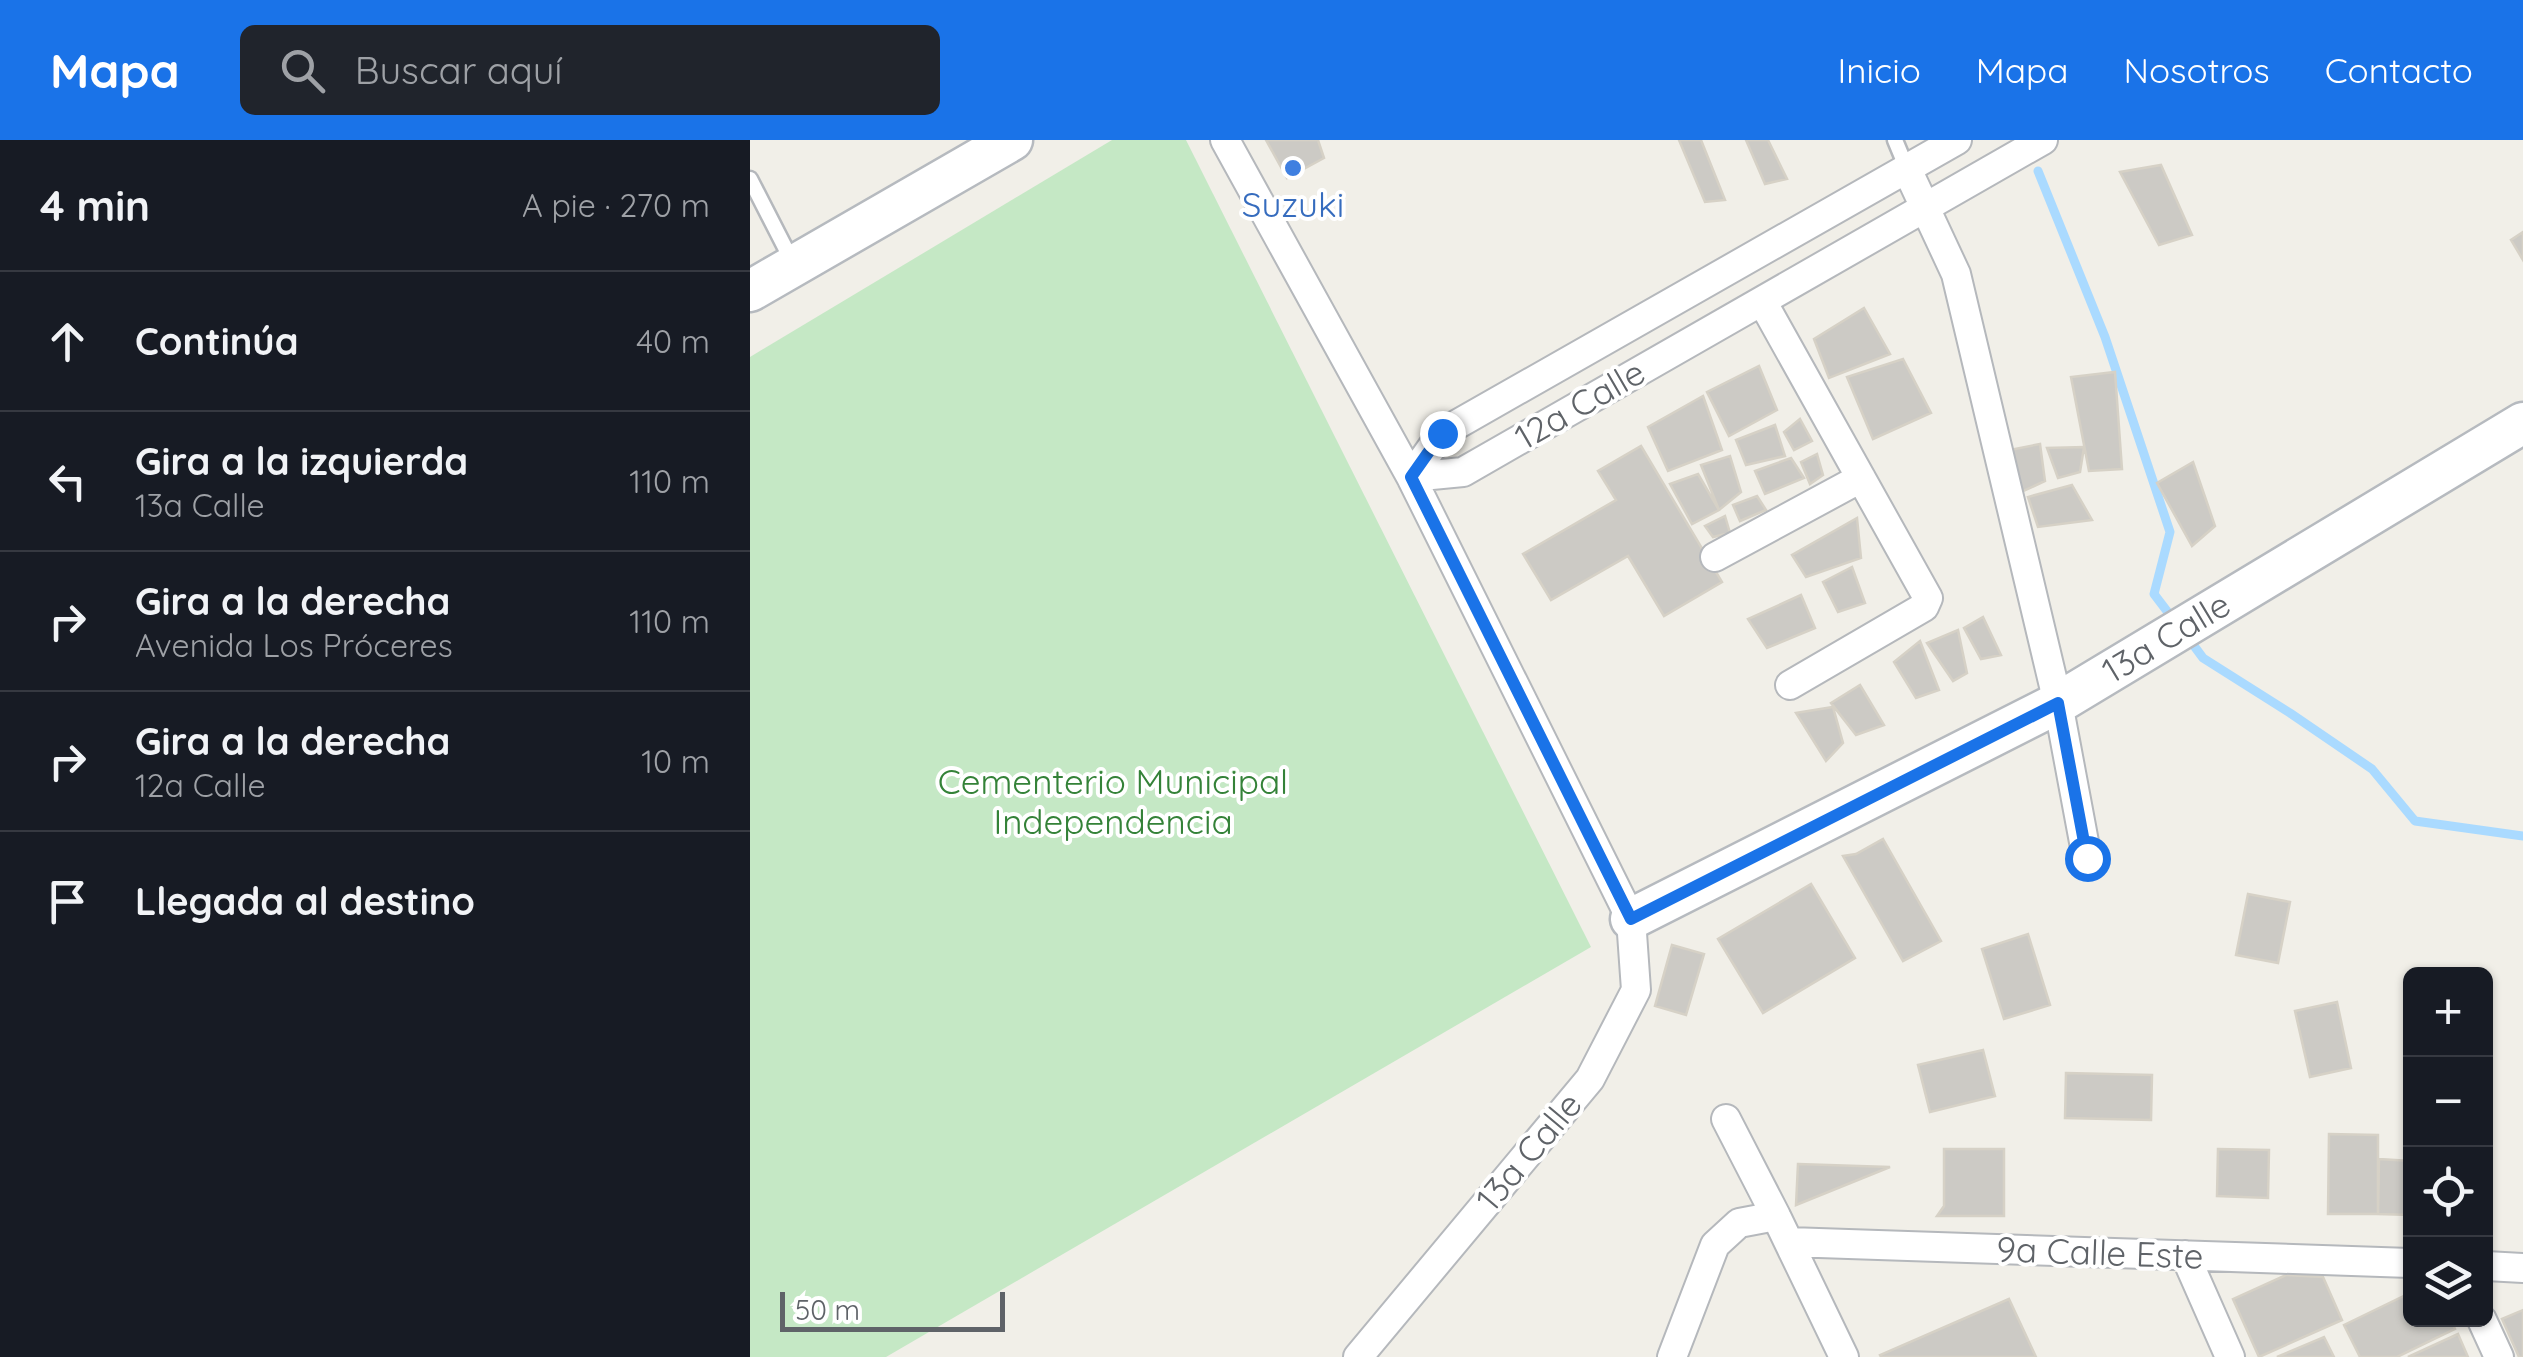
<!DOCTYPE html>
<html lang="es">
<meta charset="utf-8">
<style>
:root{--surface:#171b24;--page:#20242c;--text:#f1f3f6;--muted:#9ea1a6;--line:#363941;--accent:#1a73e8}
body{margin:0;font-family:Quicksand,sans-serif;background:var(--page);color:var(--text)}
.controls{position:absolute;right:30px;bottom:30px;display:grid;overflow:hidden;border-radius:15px;box-shadow:0 2px 8px #0004}
.controls button{width:90px;height:90px;display:grid;place-items:center;padding:0;border:0;border-bottom:2px solid var(--line);background:var(--surface);color:var(--text);font:50px sans-serif}
.scale{position:absolute;left:30px;bottom:25px;width:225px;box-sizing:border-box;padding-left:10px;border:5px solid #5f6368;border-top:0;font-size:28px;line-height:35px;white-space:nowrap;color:#5f6368;-webkit-text-stroke:8px #fff;paint-order:stroke}
.stop{position:absolute;width:30px;height:30px;margin:-22px;border:8px solid #1a73e8;border-radius:50%;background:#fff}
.stop.end{background:#1a73e8;border-color:#fff;box-shadow:0 2px 10px #0008}
.list{margin:0;padding:0;list-style:none}
h2{display:flex;justify-content:space-between;align-items:center;height:130px;margin:0;padding:0 40px;font-size:42px}
h2 small{font-size:32px;font-weight:400;color:var(--muted)}
.list li{display:grid;grid-template-columns:65px 1fr auto;gap:30px;align-items:center;box-sizing:border-box;height:140px;padding:0 40px;border-top:2px solid var(--line)}
.list b{display:block;font-size:38px;white-space:nowrap}
.list p{margin:0;font-size:32px;white-space:nowrap;color:var(--muted)}
.list em{font-size:32px;font-style:normal;color:var(--muted)}
.icon{flex:none;width:55px;height:55px;fill:none;stroke:currentColor;stroke-width:2;stroke-linecap:round;stroke-linejoin:round}
.map{position:relative;flex:none;width:1773px;height:1217px;overflow:hidden}
header{display:flex;align-items:center;gap:60px;box-sizing:border-box;height:140px;padding:0 50px;background:var(--accent);color:#fff}
header strong{font-size:48px}
nav{display:flex;gap:55px;margin-inline-start:auto;font-size:35px}
.search{width:700px;height:90px;background:var(--page);display:flex;align-items:center;gap:25px;box-sizing:border-box;padding:0 35px;border-radius:15px;color:var(--muted);font-size:38px}
main{display:flex}
aside{flex:1;background:var(--surface)}
.map>svg:first-child{display:block}
.green{fill:#c5e8c5}
.lines{fill:none;stroke-linecap:round;stroke-linejoin:round}
.stream{stroke:#aadaff;stroke-width:9}
.building{fill:#cccac5;stroke:#d6d1c6;stroke-width:2.5}
.lane-casing{stroke:#b5b8bc;stroke-width:19}
.street-casing{stroke:#b5b8bc;stroke-width:32}
.secondary-casing{stroke:#b6babf;stroke-width:45}
.lane{stroke:#fff;stroke-width:14}
.street{stroke:#fff;stroke-width:28}
.secondary{stroke:#fff;stroke-width:40}
.route{stroke:#1a73e8;stroke-width:12}
.shop-dot{fill:#3f7fe0;stroke:#fff;stroke-width:4}
.labels{text-anchor:middle;stroke-width:8;stroke-linejoin:round;paint-order:stroke}
.shop-label{font-size:35px;fill:#366cbe;stroke:#fff}
.street-label{font-size:35px;fill:#5f6368;stroke:#fff}
.park-label{font-size:35px;fill:#348238;stroke:#fff}
</style>
<header>
<strong>Mapa</strong>
<div class="search"><svg class="icon" aria-label="search" viewBox="0 0 24 24"><circle cx="10" cy="10" r="6"/><path d="M15 15l6 6"/></svg>Buscar aquí</div>
<nav><a>Inicio</a><a>Mapa</a><a>Nosotros</a><a>Contacto</a></nav>
</header>
<main>
<aside>
<h2>4 min<small>A pie · 270 m</small></h2>
<ul class="list">
<li><svg class="icon" aria-label="ahead" viewBox="0 0 24 24"><path d="M12 20V5M6 11l6-6 6 6"/></svg><div><b>Continúa</b></div><em>40 m</em></li>
<li><svg class="icon" aria-label="left" viewBox="0 0 24 24"><path d="M17 20v-9H6M10 6l-5 5 5 5"/></svg><div><b>Gira a la izquierda</b><p>13a Calle</p></div><em>110 m</em></li>
<li><svg class="icon" aria-label="right" viewBox="0 0 24 24"><path d="M7 20v-9h11M14 6l5 5-5 5"/></svg><div><b>Gira a la derecha</b><p>Avenida Los Próceres</p></div><em>110 m</em></li>
<li><svg class="icon" aria-label="right" viewBox="0 0 24 24"><path d="M7 20v-9h11M14 6l5 5-5 5"/></svg><div><b>Gira a la derecha</b><p>12a Calle</p></div><em>10 m</em></li>
<li><svg class="icon" aria-label="arrive" viewBox="0 0 24 24"><path d="M6 21V4h12l-3 4 3 4H6"/></svg><div><b>Llegada al destino</b></div></li>
</ul>
</aside>
<div class="map">
<svg width="1773" height="1217" viewBox="0 0 1773 1217">
<rect width="100%" height="100%" fill="#f1efe8"/>
<path class="green" d="M362,0H436L841,807L136,1217H0V217Z"/>
<g class="lines">
<path class="stream" d="M1288,31L1355,197L1420,392L1404,454L1423,479
M1436,495L1453,518L1540,573L1622,629L1665,681L1773,696"/>
</g>
<path class="building" d="M516,0H568L574,18L537,38Z
M929,0H951L975,60L955,62Z
M996,0H1018L1037,39L1015,44Z
M1411,25L1442,95L1409,105L1370,32Z
M1773,92V120L1761,100Z
M1114,168L1140,214L1079,238L1064,199Z
M1153,219L1181,273L1123,299L1097,237Z
M1009,226L1027,270L979,296L957,252Z
M1365,232L1372,329L1339,331L1321,237Z
M953,256L972,310L918,331L898,287Z
M1050,279L1062,301L1044,310L1034,292Z
M1025,285L1035,316L996,325L986,300Z
M1290,304L1295,341L1269,353L1260,310Z
M891,306L972,442L914,476L878,416L801,460L773,414L866,360L848,331Z
M1334,307L1330,332L1308,338L1297,308Z
M1067,314L1073,335L1060,344L1051,322Z
M980,316L991,352L969,370L951,325Z
M1041,318L1054,338L1015,354L1005,331Z
M1443,322L1465,386L1442,406L1407,343Z
M948,334L969,370L942,384L920,344Z
M1322,345L1342,380L1288,387L1278,357Z
M1007,356L1016,370L990,381L983,365Z
M975,376L980,393L963,397L955,386Z
M1107,378L1111,418L1056,437L1042,415Z
M1102,427L1115,463L1088,472L1073,442Z
M1051,455L1065,488L1017,508L998,479Z
M1233,477L1251,515L1231,519L1214,488Z
M1208,490L1217,533L1203,541L1177,503Z
M1170,501L1189,550L1166,558L1144,522Z
M1110,545L1134,585L1106,595L1081,563Z
M1083,567L1093,603L1076,621L1046,573Z
M1133,699L1191,801L1153,821L1093,716L1106,714Z
M1061,744L1105,818L1013,873L968,799Z
M1498,754L1540,762L1528,823L1486,815Z
M1278,794L1300,865L1254,879L1232,809Z
M922,805L954,814L936,875L905,866Z
M1587,862L1601,928L1560,937L1545,871Z
M1233,910L1245,956L1180,972L1168,925Z
M1316,933L1402,935L1401,980L1315,978Z
M1579,994L1628,995V1074H1578Z
M1194,1009H1254V1076H1187L1194,1066Z
M1468,1009L1519,1010L1518,1058L1467,1056Z
M1629,1019L1660,1021V1075L1628,1074Z
M1048,1024L1140,1027L1046,1065Z
M1536,1135L1573,1137L1592,1180L1509,1217L1483,1159Z
M1660,1153V1180H1701L1705,1189L1647,1217H1610L1594,1185Z
M1259,1159L1286,1217H1131L1130,1215Z
M1773,1170V1217H1769L1752,1179Z
M1708,1194L1718,1217H1658Z
M1574,1197L1584,1217H1527Z"/>
<g class="lines">
<defs>
<path id="lane" d="M1145,0L1157,29
M0,39L43,123"/>
<path id="street" d="M475,0L661,337L881,779L886,850L840,939L608,1217
M1157,29L1206,134L1308,563L1337,718
M1012,161L1178,458L1174,467L1040,545
M661,337L713,332L1293,0
M661,337L692,293L1207,0
M965,417L1111,338
M976,979L1026,1076L1094,1217
M1039,1102L1660,1123
M1435,1115L1480,1217
M1736,1126L1773,1128
M1732,1180L1749,1217
M922,1217L965,1105L989,1083L1026,1076"/>
<g id="secondary">
<path d="M0,151L262,0"/>
<path id="s1" d="M881,779L1308,563L1773,283"/>
</g>
</defs>
<use href="#lane" class="lane-casing"/>
<use href="#street" class="street-casing"/>
<use href="#secondary" class="secondary-casing"/>
<use href="#lane" class="lane"/>
<use href="#street" class="street"/>
<use href="#secondary" class="secondary"/>
</g>
<g class="lines">
<path class="route" d="M692,293L661,337L881,779L1308,563L1337,718"/>
</g>
<circle class="shop-dot" cx="543" cy="28" r="10"/>
<g class="labels">
<g class="shop-label">
<text x="543" y="77">Suzuki</text>
</g>
<g class="street-label">
<text transform="translate(830 265) rotate(-30)" y="12">12a Calle</text>
<text dy="12" stroke="none"><textPath href="#s1" startOffset="605">13a Calle</textPath></text>
<text transform="translate(779 1012) rotate(-50)" y="12">13a Calle</text>
<text transform="translate(1350 1113) rotate(2)" y="12">9a Calle Este</text>
</g>
<g class="park-label">
<text x="363" y="654">Cementerio Municipal<tspan x="363" dy="40">Independencia</tspan></text>
</g>
</g>
</svg>
<div class="controls">
<button>+</button>
<button>−</button>
<button><svg class="icon" aria-label="locate" viewBox="0 0 24 24"><circle cx="12" cy="12" r="6"/><path d="M12 2v4M12 18v4M2 12h4M18 12h4"/></svg></button>
<button><svg class="icon" aria-label="layers" viewBox="0 0 24 24"><path d="M12 4l9 5-9 5-9-5zM3 14l9 5 9-5"/></svg></button>
</div>
<div class="scale">50 m</div>
<div class="stop" style="left:1337px;top:718px"></div>
<div class="stop end" style="left:692px;top:293px"></div>
</div>
</main>
